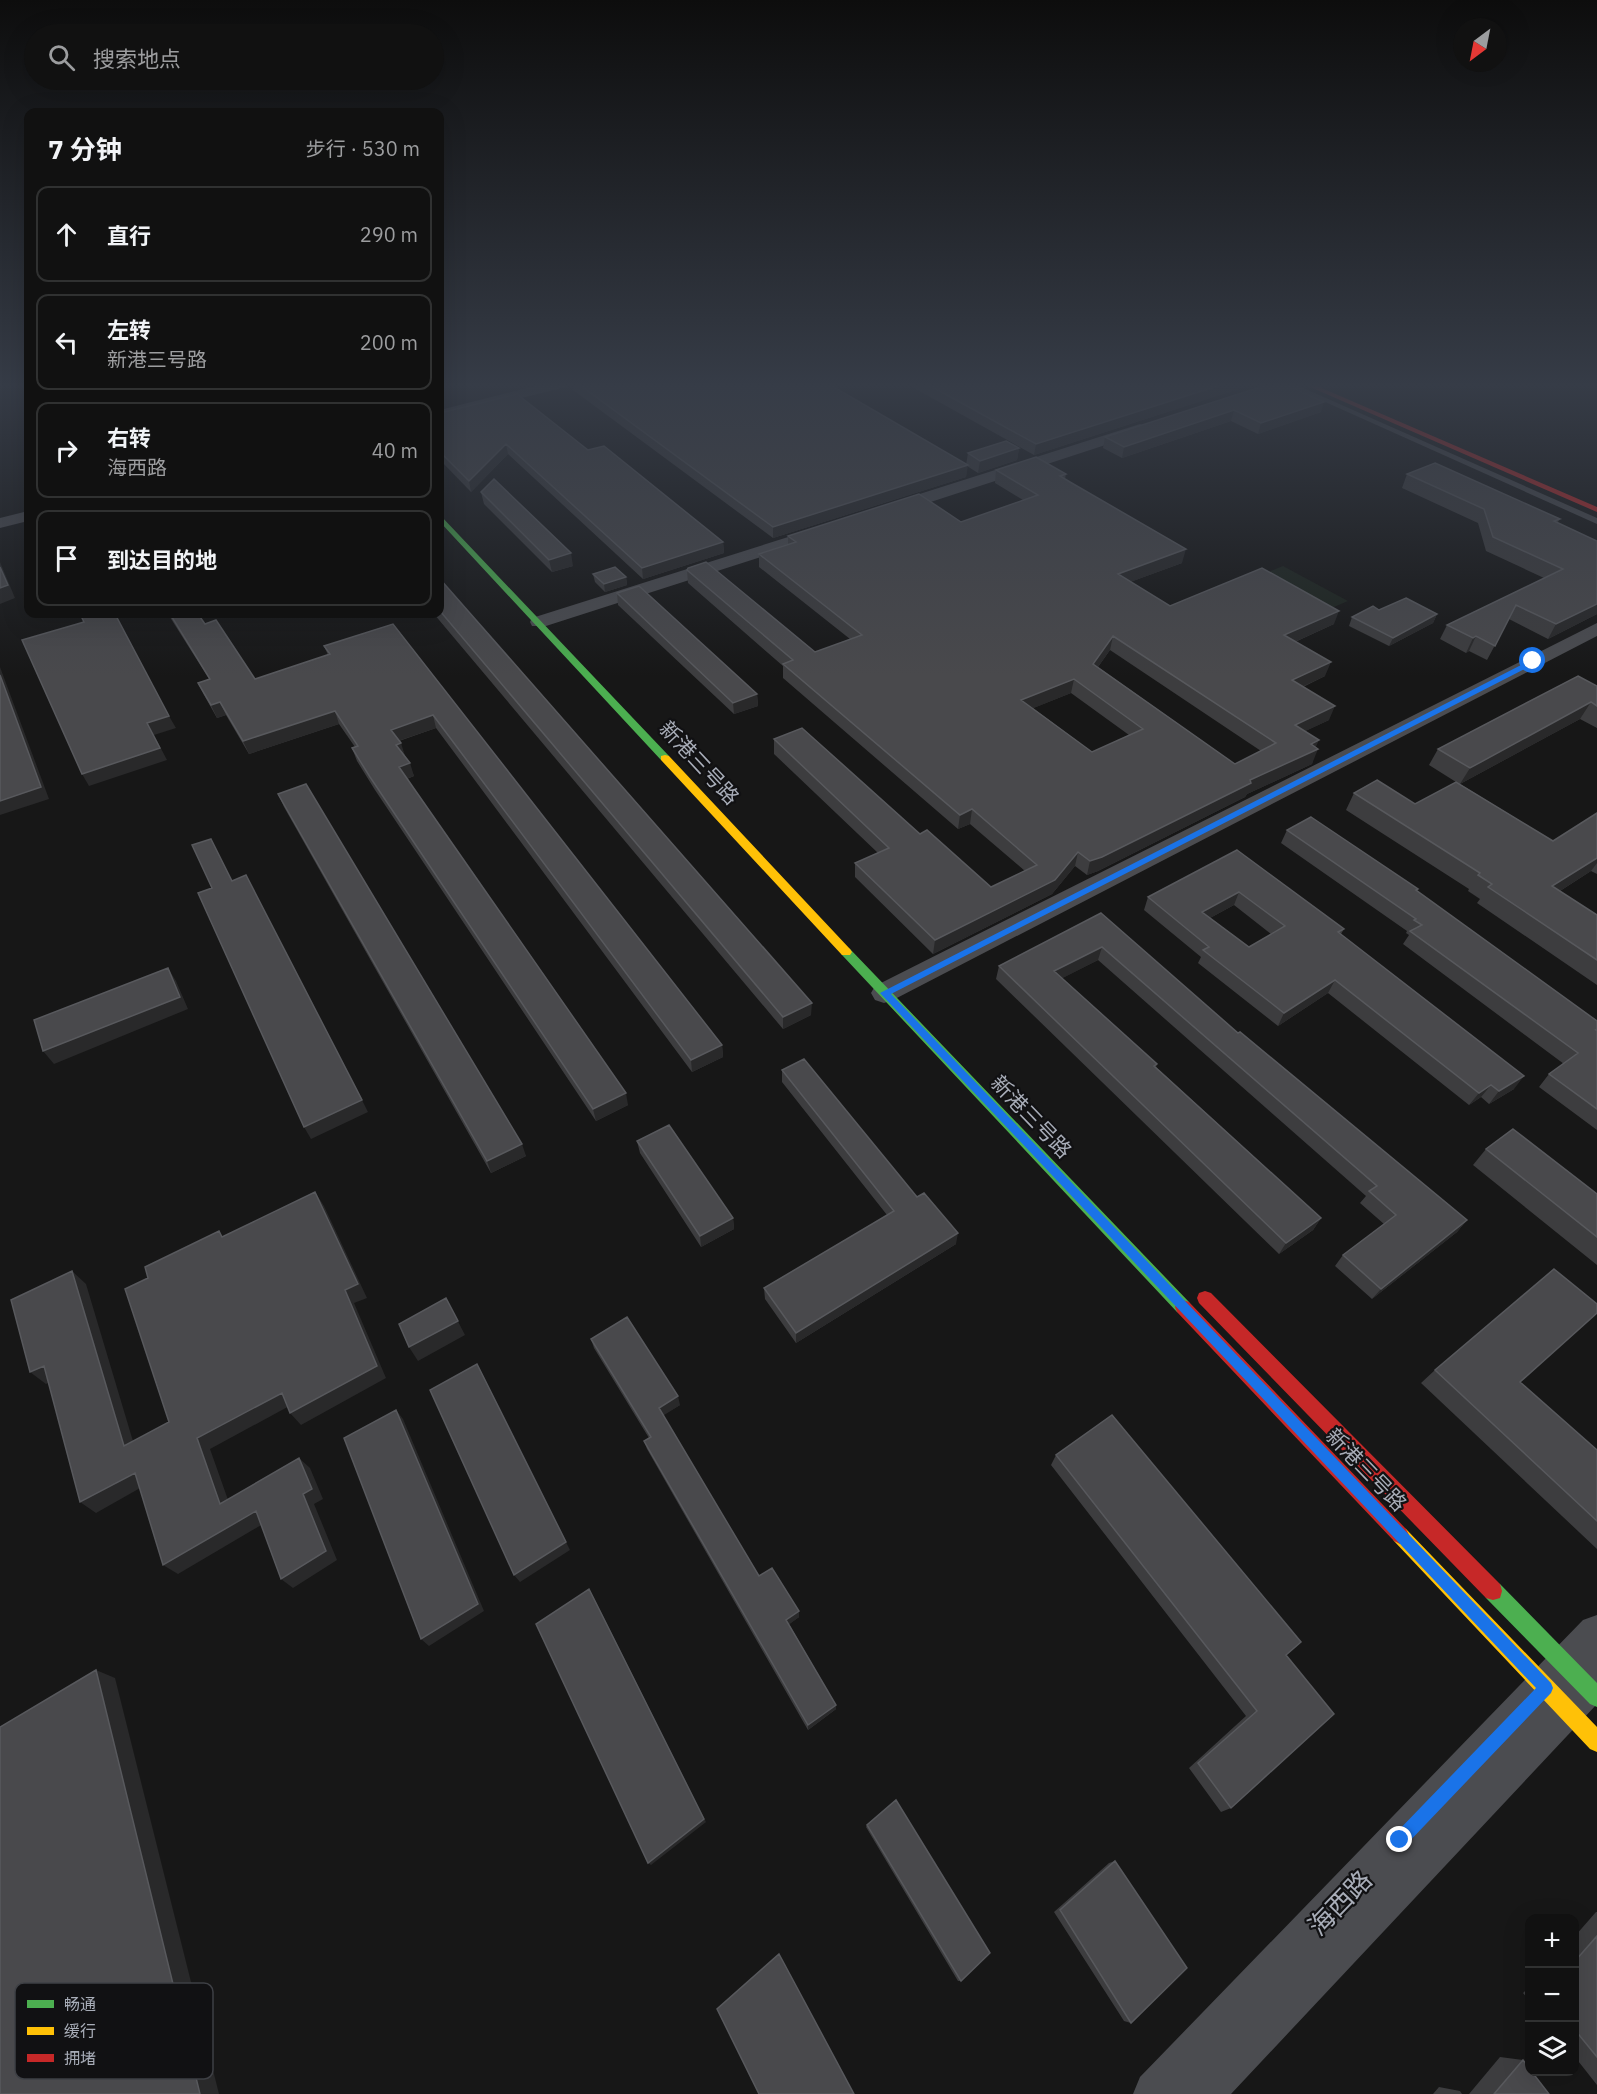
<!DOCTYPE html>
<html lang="zh">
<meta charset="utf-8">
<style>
:root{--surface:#111;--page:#1a1a1a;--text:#f1f3f6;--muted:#9c9d9f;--line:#303131}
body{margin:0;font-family:"IBM Plex Sans","Noto Sans SC",sans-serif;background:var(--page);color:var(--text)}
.controls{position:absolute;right:18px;bottom:18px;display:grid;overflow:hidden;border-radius:12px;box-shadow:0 6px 24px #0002}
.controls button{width:54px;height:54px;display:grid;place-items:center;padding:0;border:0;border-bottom:2px solid var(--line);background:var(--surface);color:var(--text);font:30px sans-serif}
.compass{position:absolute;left:1453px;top:18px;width:54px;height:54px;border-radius:50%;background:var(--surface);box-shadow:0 6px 24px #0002;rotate:212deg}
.stop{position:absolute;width:18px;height:18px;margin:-14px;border:4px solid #1a73e8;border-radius:50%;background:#fff}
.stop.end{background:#1a73e8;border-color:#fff;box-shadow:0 2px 6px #0008}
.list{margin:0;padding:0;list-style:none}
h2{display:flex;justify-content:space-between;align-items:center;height:78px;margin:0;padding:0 24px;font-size:26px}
h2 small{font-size:20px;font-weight:400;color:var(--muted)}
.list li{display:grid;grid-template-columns:39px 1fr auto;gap:18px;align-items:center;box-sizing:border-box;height:96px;margin:0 12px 12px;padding:0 12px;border:2px solid var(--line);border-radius:12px}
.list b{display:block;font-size:22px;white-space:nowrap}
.list p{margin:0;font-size:20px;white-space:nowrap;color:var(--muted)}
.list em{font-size:20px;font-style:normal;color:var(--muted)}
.icon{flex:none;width:33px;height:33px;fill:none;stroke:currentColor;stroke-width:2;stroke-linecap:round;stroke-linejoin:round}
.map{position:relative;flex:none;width:1597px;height:2094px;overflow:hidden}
.search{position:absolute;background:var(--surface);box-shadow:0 6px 24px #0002;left:24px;top:24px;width:420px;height:66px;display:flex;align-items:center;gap:15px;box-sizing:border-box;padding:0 21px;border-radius:33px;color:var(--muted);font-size:22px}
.panel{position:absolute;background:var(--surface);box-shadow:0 6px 24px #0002;left:24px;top:108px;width:420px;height:510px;border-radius:12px}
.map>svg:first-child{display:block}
.green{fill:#1d241e}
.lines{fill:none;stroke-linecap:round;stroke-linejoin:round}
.lane{fill:#4b4c50;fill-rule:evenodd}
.street{fill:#4b4c50;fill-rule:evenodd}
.fast{fill:#4caf50;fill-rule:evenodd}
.slow{fill:#ffc107;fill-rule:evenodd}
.jam{fill:#c62828;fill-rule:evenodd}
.wall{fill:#3d3d3f;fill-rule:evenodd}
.shaded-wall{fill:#29292a}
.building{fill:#49494c;stroke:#58595d;stroke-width:1.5;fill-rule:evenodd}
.route{fill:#1a73e8}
.labels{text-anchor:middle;stroke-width:4.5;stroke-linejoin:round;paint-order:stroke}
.street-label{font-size:21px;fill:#a8adb8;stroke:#111113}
.near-street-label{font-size:26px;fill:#a8adb8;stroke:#111113}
.key{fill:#111113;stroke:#3e4045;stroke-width:1.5}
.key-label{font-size:16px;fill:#a8adb8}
</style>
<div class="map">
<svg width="1597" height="2094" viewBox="0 0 1597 2094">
<rect width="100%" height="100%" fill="#171717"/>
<path class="green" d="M1283,566L1348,601L1320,613L1256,577Z"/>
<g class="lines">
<path class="lane" d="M1283,383H1292L1597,518V524Z"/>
<path class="street" d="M547,383H572L570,386L440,418V410Z
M1140,424L1148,429L1145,432L897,513L891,514L883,509L885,505Z
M28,511V521L0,528V518Z
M823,526L829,527L832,531L829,535L546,626H532L530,622L532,618Z
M1597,623V636L893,1000L884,1003L875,1000L871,993L875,986Z
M1597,1615V1704L1231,2094H1133L1140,2077L1583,1620Z"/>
<path class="fast" d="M440,515L669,756V760H661L440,522Z
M846,947L850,949L1189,1302L1191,1307L1189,1312L1183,1314L1177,1312L842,955L840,952L842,949Z
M1493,1582L1500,1584L1597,1683V1707L1590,1704L1486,1598L1484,1591L1486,1584Z"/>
<path class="slow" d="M665,755L669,756L850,949L852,952L850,955H842L661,760V756Z
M1400,1526L1406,1529L1597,1727V1752L1590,1749L1394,1541L1391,1535L1394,1529Z"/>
<path class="jam" d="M1301,383H1310L1597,507V512Z
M1205,1291L1211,1293L1500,1584L1502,1591L1500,1598L1493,1600L1486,1598L1199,1303L1197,1298L1199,1293Z
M1183,1300L1189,1302L1406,1529L1409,1535L1406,1541L1400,1544L1394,1541L1177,1312L1175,1307L1177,1302Z"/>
</g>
<path class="wall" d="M572,383H827L966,465L968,453L1019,448L1017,460L978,473L967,466L966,477L773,538L573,390Z
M905,383H1257L1034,455Z
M1273,383L1321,412L1258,434L1231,421L1122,458L1103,448L1105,437Z
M440,413L588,450L723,542L724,553L643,579L508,454L471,492L440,460Z
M996,470L1066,474L1065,479L1182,563L1130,582L1170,606L1334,624L1295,642L1325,676L1303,687L1329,720L1305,731L1316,748L1312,764L1247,794L1245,797L1098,871L1087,875L1075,866L1052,894L933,954L855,877V863L878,853L774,754V739L920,834L991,887L1025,871L970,824L958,829L783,678V666L688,583L687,570L815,652L850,639L759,567V554L788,544V536L961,522L1023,500L995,483ZM1110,650L1261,751L1235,764L1098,667ZM1071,693L1129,735L1092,752L1033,708Z
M1407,474L1560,519L1557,523L1597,614L1548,639L1509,619L1487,660L1469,651L1466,653L1440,639L1447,625L1544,578L1486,551L1478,523L1402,488Z
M481,492L573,566L552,572L484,504Z
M593,574L626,577L627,585L605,592L595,582Z
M440,579L811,1015L783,1029L434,614H440Z
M617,593L757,694L758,706L734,714L618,605Z
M1379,610L1437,614L1433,623L1389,646L1349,626L1352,617Z
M168,614H198L205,624L255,679L328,655L324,646L393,624L722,1045L723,1057L692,1072L436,728L399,741L405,756L414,776L407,779L628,1105L596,1121L375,790L357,761L352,748L355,747L339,724L249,754L226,715L217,718L204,695L198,683L209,679Z
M1597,686V728L1580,719L1460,784L1553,841L1597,813V874L1591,871L1560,891L1597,915V985L1477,903L1480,899L1468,891L1469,889L1346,810L1354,793L1415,804L1456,782L1429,765L1438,749Z
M278,794L526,1156L491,1173L284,807Z
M1287,830L1418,889L1417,891L1597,1021V1130L1539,1087L1549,1074L1564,1064L1403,944L1409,935L1406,933L1407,931L1281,843Z
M1237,850L1344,929L1341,934L1514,1089L1489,1104L1481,1097L1469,1105L1328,993L1278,1026L1198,963L1201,957L1144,910L1148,897ZM1234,905L1271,934L1249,947L1210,918Z
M1101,913L1238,1033L1467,1220L1457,1232L1372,1299L1335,1266L1343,1255L1384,1224L1360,1203L1366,1196L1098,960L1062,978L1157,1064L1156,1067L1321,1218L1313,1230L1279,1254L996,979L999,966Z
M782,1070L956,1244L796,1343L765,1299L764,1288L887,1215L782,1082Z
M637,1141L733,1218L734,1229L701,1247L640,1153Z
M1486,1149L1597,1194V1265L1473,1165Z
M591,1339L680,1405L663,1415L759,1576L799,1617L789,1624L836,1705V1709L808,1730L647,1449L644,1441L649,1438L594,1348Z
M1435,1370L1520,1382L1597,1450V1549L1421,1383Z
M1056,1455L1286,1655L1231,1808L1221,1812L1189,1768L1246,1716L1051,1465Z
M867,1825L961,1981H958L866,1827Z
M1115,1861L1131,2023L1124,2021L1054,1912L1109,1863Z
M1596,1912H1597V2085L1575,2057V1936Z
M1530,1986V2001L1523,1993Z
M1500,2057L1523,2060L1549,2094H1469Z
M1439,2087L1460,2091L1462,2094H1433Z"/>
<path class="shaded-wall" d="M1227,383H1257L1034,455L1036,444Z
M1324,402L1321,412L1258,434L1261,423Z
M1234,410L1231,421L1122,458L1124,447Z
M506,444L508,454L471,492L469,481Z
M1019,448L1017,460L978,473L980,461Z
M968,465L966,477L773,538V527Z
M723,542L724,553L643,579L642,568Z
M1186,549L1182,563L1114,588L1118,574Z
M571,553L573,566L552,572L549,560Z
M0,562L15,598L0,604Z
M626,577L627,585L605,592L604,584Z
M1597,604V614L1548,639L1556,624Z
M1339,611L1334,624L1279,649L1284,635Z
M1437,614L1433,623L1389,646L1393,638Z
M1113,636L1110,650L1090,678L1093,664Z
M1476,636L1469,651L1466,653L1473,638Z
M1331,662L1325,676L1287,694L1292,680Z
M0,667L49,799L0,815Z
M1074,679L1071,693L1019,714L1021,700Z
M757,694L758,706L734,714L733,703Z
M220,702L226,715L217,718L211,705Z
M1591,702L1580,719L1460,784L1470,768Z
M1335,706L1329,720L1289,739L1295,725Z
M335,711L339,724L249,754L243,741Z
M433,715L436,728L395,742L391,730Z
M169,716L176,728L154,735L167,760L89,786L82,774L147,723Z
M1319,740L1314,751L1318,749L1312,764L1247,794L1245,797L1098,871L1087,875L1090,861L1250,780Z
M401,743L405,756L396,745Z
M410,763L414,776L403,780L399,767Z
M972,809L970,824L958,829L960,815Z
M1078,852L1075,866L1052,894L933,954L935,940Z
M1597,858V863L1591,871L1541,903L1552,886Z
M1239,892L1234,905L1197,925L1202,912Z
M1102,947L1098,960L1051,984L1054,971Z
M168,968L176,981L188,1009L54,1064L43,1051Z
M1335,980L1328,993L1278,1026L1284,1013Z
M812,1003L811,1015L783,1029V1017Z
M722,1045L723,1057L692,1072L691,1060Z
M1524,1076L1514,1089L1489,1104L1499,1091Z
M1491,1085L1481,1097L1469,1105L1479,1093Z
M626,1093L628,1105L596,1121L593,1109Z
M362,1100L368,1112L311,1139L304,1127Z
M522,1144L526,1156L491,1173L487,1161Z
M315,1192L324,1206L367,1298L354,1303L386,1378L301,1425L290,1413L345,1290Z
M733,1218L734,1229L701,1247L700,1236Z
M1321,1218L1313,1230L1279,1254L1286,1243Z
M1467,1220L1457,1232L1372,1299L1381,1289Z
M958,1233L956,1244L796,1343V1333Z
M72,1271L86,1284L138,1458L124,1446Z
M446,1298L465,1335L418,1361L409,1347Z
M44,1366L59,1378L46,1384L30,1372Z
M482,1374L570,1550L520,1582L514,1575Z
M282,1393L293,1404L210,1449L233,1514L220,1504L197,1438Z
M678,1396L680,1405L661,1417L659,1408Z
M396,1410L403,1419L484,1611L429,1646L421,1639Z
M299,1458L310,1468L323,1499L314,1504L337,1560L293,1588L281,1579L303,1494Z
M135,1473L149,1483L96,1513L80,1502Z
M256,1511L268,1521L178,1574L163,1565Z
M593,1596L706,1822L651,1865L648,1863Z
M799,1611V1617L787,1626L786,1620Z
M96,1670L115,1678L219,2094H200Z
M836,1705V1709L808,1730V1725Z"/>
<path class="building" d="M577,383H827L968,465L773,527Z
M925,383H1227L1036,444Z
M1273,383H1282L1324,402L1261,423L1234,410L1124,447L1105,437Z
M517,394L588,450L604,446L723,542L642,568L506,444L469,481L440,452V413Z
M1006,441L1019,448L980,461L968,453Z
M1036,457L1066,474L1060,476L1070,482L1186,549L1118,574L1170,606L1262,568L1339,611L1284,635L1331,662L1292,680L1335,706L1295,725L1319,740L1311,744L1318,749L1250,780L1251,783L1102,857L1090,861L1078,852L1055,880L935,940L855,863L889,848L774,739L802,728L920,834L927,830L991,887L1037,865L972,809L960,815L783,664L793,660L687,570L688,568L706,562L815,652L862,635L759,554L796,542L788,536L919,494L961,522L1038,495L996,470ZM1113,636L1276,743L1235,764L1093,664ZM1074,679L1143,729L1092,752L1021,700Z
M1435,463L1560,519L1554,521L1597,541V604L1556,624L1516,605L1495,646L1476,636L1473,638L1447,625L1563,569L1493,537L1484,509L1407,474Z
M494,479L571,553L549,560L481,492Z
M0,567L8,585L0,588Z
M615,567L626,577L604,584L593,574Z
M440,579L476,620L812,1003L783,1017L440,611Z
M639,586L757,694L733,703L617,593Z
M1406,598L1437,614L1393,638L1352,617L1373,606L1379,610Z
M80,614H111L112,615L115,614L169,716L147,723L160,748L82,774L22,640L84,622Z
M170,614H198L205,624L216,620L255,679L330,654L324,646L393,624L722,1045L691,1060L433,715L391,730L401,743L396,745L410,763L399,767L626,1093L593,1109L370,777L352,748L358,746L335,711L243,741L220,702L211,705L198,683L210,679Z
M0,675L41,787L0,801Z
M1578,676L1597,686V706L1591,702L1470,768L1438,749Z
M1377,780L1415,804L1456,782L1553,841L1597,813V858L1552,886L1597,915V960L1488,887L1492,884L1478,875L1480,873L1354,793Z
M306,784L522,1144L487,1161L278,794Z
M1311,817L1418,889L1416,890L1597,1021V1030H1596L1597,1031V1109L1549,1074L1578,1053L1410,931L1422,925L1414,920L1416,919L1287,830Z
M211,839L232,881L246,875L362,1100L304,1127L198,893L212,888L192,845Z
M1237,850L1344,929L1338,932L1524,1076L1499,1091L1491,1085L1479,1093L1335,980L1284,1013L1203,950L1209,947L1148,897ZM1239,892L1285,926L1249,947L1202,912Z
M1101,913L1238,1033L1240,1032L1467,1220L1381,1289L1343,1255L1396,1215L1369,1191L1377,1186L1102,947L1054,971L1157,1064L1154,1066L1321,1218L1286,1243L999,966Z
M168,968L180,997L43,1051L34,1020Z
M804,1059L917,1197L924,1193L958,1233L796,1333L764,1288L894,1211L782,1070Z
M669,1125L733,1218L700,1236L637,1141Z
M1513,1129L1597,1194V1237L1486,1149Z
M315,1192L358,1284L345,1290L377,1366L290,1413L282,1393L197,1438L220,1504L299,1458L312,1489L303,1494L326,1551L281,1579L256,1511L163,1565L135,1473L80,1502L44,1366L30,1372L11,1300L72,1271L124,1446L169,1422L125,1289L148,1278L145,1267L219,1231L222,1237Z
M1554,1269L1597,1304V1313L1520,1382L1597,1450V1521L1435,1370Z
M446,1298L458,1321L409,1347L399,1324Z
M627,1317L678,1396L659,1408L759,1576L772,1568L799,1611L786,1620L836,1705L808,1725L644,1441L651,1437L591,1339Z
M477,1364L566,1542L514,1575L430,1390Z
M396,1410L478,1604L421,1639L344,1438Z
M1112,1415L1301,1642L1286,1655L1334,1714L1231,1808L1198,1763L1257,1711L1056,1455Z
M589,1589L704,1819L648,1863L536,1624Z
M96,1670L200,2094H0V1727Z
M896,1800L990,1953L961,1981L867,1825Z
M1115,1861L1187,1968L1131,2023L1060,1910Z
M1597,1936V2057L1575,2030V1961Z
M779,1954L854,2094H759L717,2009Z
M1523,2060L1530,2069V2072H1532L1549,2094H1494Z"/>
<linearGradient id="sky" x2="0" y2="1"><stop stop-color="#0d0d0d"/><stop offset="0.57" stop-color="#363c47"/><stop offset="1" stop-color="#363c47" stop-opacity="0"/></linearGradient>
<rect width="1597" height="676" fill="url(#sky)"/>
<path class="route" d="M1533,659L1536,663L891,994L1551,1683L1553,1688L1551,1693L1405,1846L1400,1848L1394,1846L1392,1840L1394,1835L1536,1688L880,993Z"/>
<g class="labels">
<g class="street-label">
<text transform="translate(699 763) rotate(47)" y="7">新港三号路</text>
<text transform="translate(1031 1117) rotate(46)" y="7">新港三号路</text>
<text transform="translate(1366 1470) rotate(46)" y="7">新港三号路</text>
</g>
<g class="near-street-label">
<text transform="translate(1340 1903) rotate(-46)" y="9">海西路</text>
</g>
</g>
<rect x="15" y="1983" width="198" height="96" rx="9" class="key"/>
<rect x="27" y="2000" width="27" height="8" fill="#4caf50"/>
<rect x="27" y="2027" width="27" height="8" fill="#ffc107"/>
<rect x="27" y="2054" width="27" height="8" fill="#c62828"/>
<g class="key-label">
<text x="64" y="2010">畅通</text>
<text x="64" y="2037">缓行</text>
<text x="64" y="2064">拥堵</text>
</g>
</svg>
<div class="controls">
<button>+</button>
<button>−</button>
<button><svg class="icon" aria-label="layers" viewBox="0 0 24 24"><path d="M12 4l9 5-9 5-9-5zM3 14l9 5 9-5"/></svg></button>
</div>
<svg class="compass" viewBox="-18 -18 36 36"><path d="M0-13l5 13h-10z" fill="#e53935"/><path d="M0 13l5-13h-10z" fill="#9c9d9f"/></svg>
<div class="stop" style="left:1533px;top:661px"></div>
<div class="stop end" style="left:1400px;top:1840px"></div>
<div class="search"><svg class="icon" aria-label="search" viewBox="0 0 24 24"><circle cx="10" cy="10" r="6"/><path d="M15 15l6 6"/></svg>搜索地点</div>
<section class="panel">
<h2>7 分钟<small>步行 · 530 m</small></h2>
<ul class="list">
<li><svg class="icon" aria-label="ahead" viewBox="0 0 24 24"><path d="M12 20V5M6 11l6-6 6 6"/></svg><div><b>直行</b></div><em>290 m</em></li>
<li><svg class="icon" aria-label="left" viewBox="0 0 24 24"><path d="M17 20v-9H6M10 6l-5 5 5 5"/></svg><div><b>左转</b><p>新港三号路</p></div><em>200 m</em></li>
<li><svg class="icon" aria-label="right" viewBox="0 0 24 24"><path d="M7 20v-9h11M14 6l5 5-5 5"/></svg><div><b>右转</b><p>海西路</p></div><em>40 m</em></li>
<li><svg class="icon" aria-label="arrive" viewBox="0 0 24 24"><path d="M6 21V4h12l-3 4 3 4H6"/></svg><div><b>到达目的地</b></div></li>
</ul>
</section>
</div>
